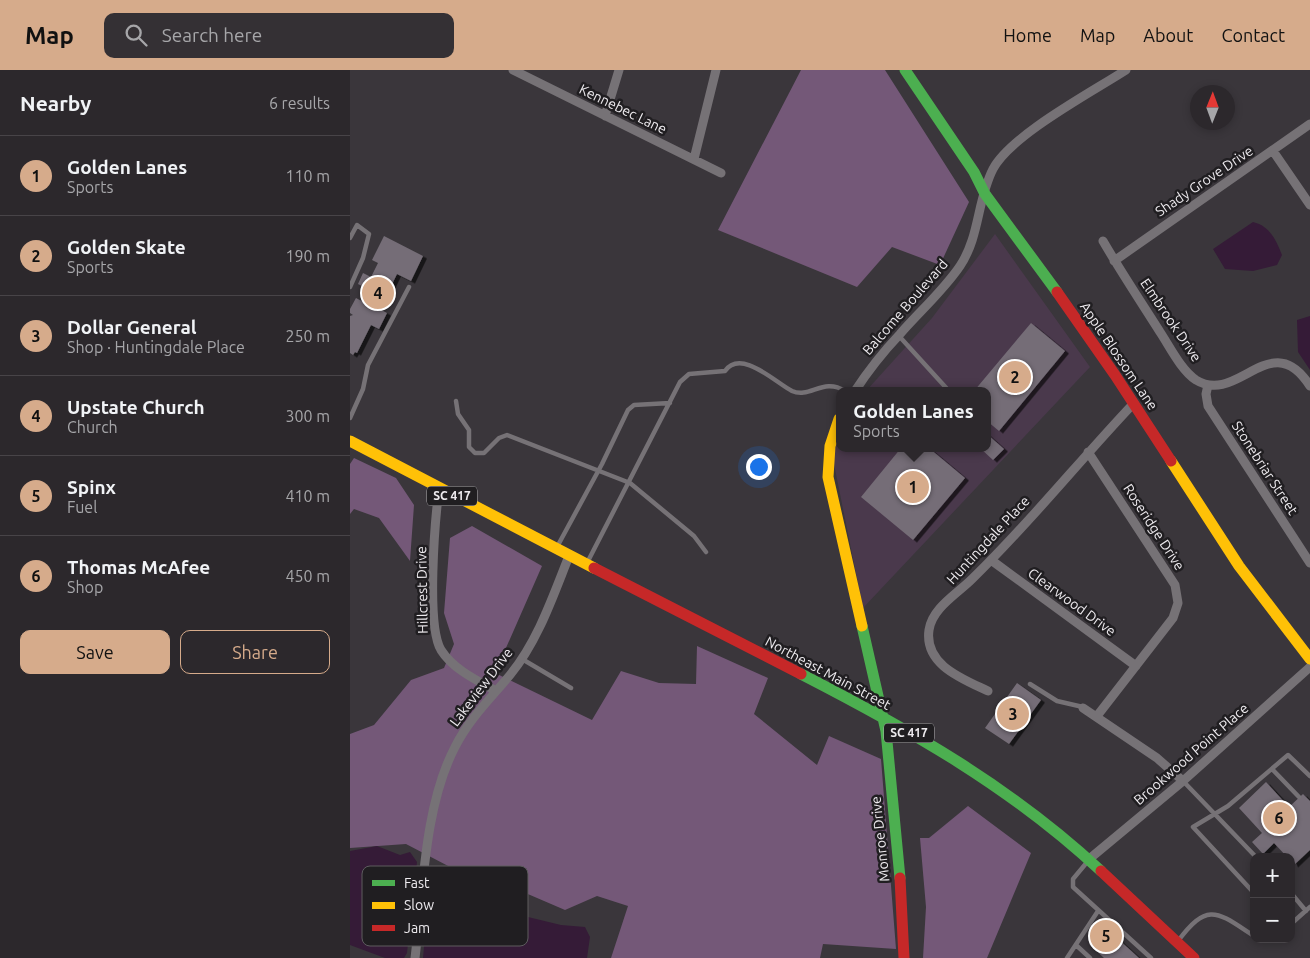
<!DOCTYPE html>
<meta charset="utf-8">
<style>
:root{--surface:#2c282c;--page:#343034;--text:#f1f3f6;--muted:#a6a6a9;--line:#484448;--accent:#d6ab8b}
body{margin:0;font-family:Ubuntu,sans-serif;background:var(--page);color:var(--text)}
.controls{position:absolute;right:15px;bottom:15px;display:grid;overflow:hidden;border-radius:10px;box-shadow:0 2px 8px #0003}
.controls button{width:45px;height:45px;display:grid;place-items:center;padding:0;border:0;border-bottom:1px solid var(--line);background:var(--surface);color:var(--text);font:25px sans-serif}
.compass{position:absolute;left:840px;top:15px;width:45px;height:45px;border-radius:50%;background:var(--surface);box-shadow:0 2px 8px #0003;rotate:1deg}
.you{position:absolute;left:408px;top:396px;width:18px;height:18px;margin:-12px;border:4px solid #fff;border-radius:50%;background:#1a73e8;box-shadow:0 0 0 8px #1a73e833}
.badge{display:grid;place-items:center;width:32px;height:32px;border-radius:50%;background:var(--accent);color:#111;font-size:16px;font-weight:700}
.pin{position:absolute;translate:-50% -50%;border:2px solid #fff;box-shadow:0 1px 5px #0006}
.popup{position:absolute;left:486px;top:317px;width:155px;height:65px;box-sizing:border-box;display:grid;place-content:center;border-radius:10px;background:var(--surface);filter:drop-shadow(0 1px 4px #0005);font-size:16px;white-space:nowrap;color:var(--muted)}
.popup b{font-size:19px;color:var(--text)}
.popup::after{content:'';position:absolute;left:50%;top:100%;margin-left:-10px;border:10px solid transparent;border-top-color:var(--surface)}
.list{margin:0;padding:0;list-style:none}
h2{display:flex;justify-content:space-between;align-items:center;height:65px;margin:0;padding:0 20px;font-size:21px}
h2 small{font-size:16px;font-weight:400;color:var(--muted)}
.list li{display:grid;grid-template-columns:32px 1fr auto;gap:15px;align-items:center;box-sizing:border-box;height:80px;padding:0 20px;border-top:1px solid var(--line)}
.list b{display:block;font-size:19px;white-space:nowrap}
.list p{margin:0;font-size:16px;white-space:nowrap;color:var(--muted)}
.list em{font-size:16px;font-style:normal;color:var(--muted)}
.actions{display:flex;gap:10px;padding:15px 20px}
.actions a{flex:1;padding:11px 0;border:1px solid var(--accent);border-radius:10px;text-align:center;font-size:18px;color:var(--accent)}
.actions .main{background:var(--accent);color:#111}
.icon{flex:none;width:28px;height:28px;fill:none;stroke:currentColor;stroke-width:2;stroke-linecap:round;stroke-linejoin:round}
.map{position:relative;flex:none;width:960px;height:888px;overflow:hidden}
header{display:flex;align-items:center;gap:30px;box-sizing:border-box;height:70px;padding:0 25px;background:var(--accent);color:#111}
header strong{font-size:24px}
nav{display:flex;gap:28px;margin-inline-start:auto;font-size:18px}
.search{width:350px;height:45px;background:var(--page);display:flex;align-items:center;gap:12px;box-sizing:border-box;padding:0 18px;border-radius:10px;color:var(--muted);font-size:19px}
main{display:flex}
aside{flex:1;background:var(--surface)}
.map>svg:first-child{display:block}
.green{fill:#4a394c}
.forest{fill:#745878}
.water{fill:#351b37}
.building{fill:#756d77;filter:url(#shadow)}
.lines{fill:none;stroke-linecap:round;stroke-linejoin:round}
.lane{stroke:#767276;stroke-width:4.5}
.street{stroke:#767276;stroke-width:9}
.fast{stroke:#4caf50;stroke-width:11}
.slow{stroke:#ffc107;stroke-width:11}
.jam{stroke:#c62828;stroke-width:11}
.labels{text-anchor:middle;stroke-width:5;stroke-linejoin:round;paint-order:stroke}
.shield{fill:#201e21;stroke:#b0aeb1;stroke-width:1}
.shield-label{font-size:12px;font-weight:bold;fill:#eeebef}
.street-label{font-size:14px;fill:#eeebef;stroke:#201e21}
.key{fill:#201e21;stroke:#5e5c5f;stroke-width:1}
.key-label{font-size:14px;fill:#eeebef}
</style>
<header>
<strong>Map</strong>
<div class="search"><svg class="icon" aria-label="search" viewBox="0 0 24 24"><circle cx="10" cy="10" r="6"/><path d="M15 15l6 6"/></svg>Search here</div>
<nav><a>Home</a><a>Map</a><a>About</a><a>Contact</a></nav>
</header>
<main>
<aside>
<h2>Nearby<small>6 results</small></h2>
<ul class="list">
<li><span class="badge">1</span><div><b>Golden Lanes</b><p>Sports</p></div><em>110 m</em></li>
<li><span class="badge">2</span><div><b>Golden Skate</b><p>Sports</p></div><em>190 m</em></li>
<li><span class="badge">3</span><div><b>Dollar General</b><p>Shop · Huntingdale Place</p></div><em>250 m</em></li>
<li><span class="badge">4</span><div><b>Upstate Church</b><p>Church</p></div><em>300 m</em></li>
<li><span class="badge">5</span><div><b>Spinx</b><p>Fuel</p></div><em>410 m</em></li>
<li><span class="badge">6</span><div><b>Thomas McAfee</b><p>Shop</p></div><em>450 m</em></li>
</ul>
<div class="actions"><a class="main">Save</a><a>Share</a></div>
</aside>
<div class="map">
<svg width="960" height="888" viewBox="0 0 960 888">
<defs>
<filter id="shadow"><feDropShadow dx="4" dy="2.5" stdDeviation="0" flood-color="#0009"/></filter>
</defs>
<rect width="100%" height="100%" fill="#3a363b"/>
<path class="green" d="M645,164L740,297L513,538L482,384L489,369V378H637V321H516L582,248Z"/>
<path class="forest" d="M451,0H535L619,132L590,195L542,177L507,217L368,160Z
M4,388L46,408L64,435L60,491L29,448L4,439L0,444V394Z
M122,456L192,496L145,603L242,650L271,601L309,613L346,614L347,576L418,608L404,644L467,695L479,666L531,689L546,879L473,874L470,888H261L278,836L247,826L215,840L143,809L102,798L56,774L0,778V664L24,655L61,610L94,598L104,574L94,543L100,468Z
M618,736L681,783L637,888H573L576,837L570,768H579Z"/>
<path class="water" d="M903,152C920,156 926,170 932,185L927,195L903,201L875,199L863,179Z
M960,246V300L948,282L947,250Z
M27,776L50,785L60,782L67,792L57,883L54,888H35L0,875V781Z
M87,808L147,823L178,847L211,855L235,857L240,867L237,888H73L79,823L81,813Z"/>
<path class="building" d="M34,166L73,186L61,211L47,204L34,231L28,228L24,236L37,243L29,259L21,255L7,283L5,282L3,285L0,283V246L3,245L0,243V239L6,228L19,235L23,226L14,221L16,218L8,214L13,203L21,207L28,193L22,190Z
M681,253L715,281L649,361L637,351V321H624Z
M637,364L654,379L643,390L630,378H637Z
M551,378H579L615,408L563,470L511,427Z
M667,613L691,630L659,674L635,658Z
M916,712L939,737L953,724L960,731V780L944,795L941,787H937L924,773L913,784L902,772L912,763L889,738Z
M755,857L789,888H754L739,874Z"/>
<g class="lines">
<path class="lane" d="M0,168L7,155L19,164L13,188L0,217
M549,266L599,321
M106,331L108,344L119,360V377L125,383H134L149,368L157,365L280,413L344,466L356,482
M0,348L13,319L18,295L59,217
M207,477L252,394L278,340L284,335L320,333
M237,493L330,312L339,304L375,301C391,278 426,313 442,321C460,329 473,307 495,321
M172,589L221,618
M680,614L707,631L733,637
M922,699L949,727
M833,711L906,787
M738,791L723,809V817L801,888
M904,823L843,757L878,736L938,685L960,706
M941,823L956,841
M941,854L960,837
M913,869H914
M828,871C858,831 867,842 904,866
M726,875L740,888
M717,888L748,841"/>
<path class="street" d="M163,0L371,103
M255,46L269,0
M923,81L960,135
M344,89L366,0
M753,171C771,202 791,232 810,262C820,277 831,300 846,310C888,336 921,255 960,316
M764,191L960,54
M858,315L856,324L858,336L960,493
M505,321C518,301 534,281 550,264C570,241 593,221 610,196C630,166 627,130 643,99C661,65 742,22 776,0
M738,382L825,515L828,533L823,548L747,646
M89,419C85,450 76,555 91,580C103,599 126,610 146,621
M641,490L786,596
M638,621C613,609 574,595 579,560C582,538 607,524 622,509C679,454 729,391 784,333
M733,638L807,688L833,711
M738,790L833,711L960,597
M65,888C73,822 74,736 105,677C119,649 141,628 160,605C188,571 203,526 219,486"/>
<path class="fast" d="M555,0L624,102L635,124L707,222
M512,556L536,661L550,808
M451,604C560,660 661,717 751,801"/>
<path class="slow" d="M489,349L480,376L478,407L512,556
M0,371L244,498
M821,391L889,496L960,589"/>
<path class="jam" d="M707,222L765,305L821,391
M244,498L451,604
M751,801L844,888
M550,808L554,888"/>
</g>
<g class="labels">
<g class="shield">
<rect x="77" y="416.5" width="50" height="19" rx="4"/>
<rect x="534" y="653.5" width="50" height="19" rx="4"/>
</g>
<g class="shield-label">
<text x="102" y="430">SC 417</text>
<text x="559" y="667">SC 417</text>
</g>
<g class="street-label">
<text transform="translate(273 39) rotate(26)" y="5">Kennebec Lane</text>
<text transform="translate(854 111) rotate(-34)" y="5">Shady Grove Drive</text>
<text transform="translate(555 237) rotate(-49)" y="5">Balcome Boulevard</text>
<text transform="translate(821 250) rotate(56)" y="5">Elmbrook Drive</text>
<text transform="translate(769 286) rotate(56)" y="5">Apple Blossom Lane</text>
<text transform="translate(915 398) rotate(57)" y="5">Stonebriar Street</text>
<text transform="translate(804 457) rotate(57)" y="5">Roseridge Drive</text>
<text transform="translate(638 470) rotate(-47)" y="5">Huntingdale Place</text>
<text transform="translate(72 520) rotate(-91)" y="5">Hillcrest Drive</text>
<text transform="translate(722 532) rotate(36)" y="5">Clearwood Drive</text>
<text transform="translate(478 603) rotate(28)" y="5">Northeast Main Street</text>
<text transform="translate(131 617) rotate(-53)" y="5">Lakeview Drive</text>
<text transform="translate(841 684) rotate(-41)" y="5">Brookwood Point Place</text>
<text transform="translate(530 769) rotate(-96)" y="5">Monroe Drive</text>
</g>
</g>
<rect x="12" y="796" width="166" height="80" rx="8" class="key"/>
<rect x="22" y="810" width="23" height="6" fill="#4caf50"/>
<rect x="22" y="832" width="23" height="7" fill="#ffc107"/>
<rect x="22" y="855" width="23" height="6" fill="#c62828"/>
<g class="key-label">
<text x="54" y="818">Fast</text>
<text x="54" y="840">Slow</text>
<text x="54" y="863">Jam</text>
</g>
</svg>
<div class="controls">
<button>+</button>
<button>−</button>
</div>
<svg class="compass" viewBox="-18 -18 36 36"><path d="M0-13l5 13h-10z" fill="#e53935"/><path d="M0 13l5-13h-10z" fill="#a6a6a9"/></svg>
<div class="you"></div>
<div class="pin badge" style="left:563px;top:417px">1</div>
<div class="popup"><b>Golden Lanes</b>Sports</div>
<div class="pin badge" style="left:665px;top:307px">2</div>
<div class="pin badge" style="left:663px;top:644px">3</div>
<div class="pin badge" style="left:28px;top:223px">4</div>
<div class="pin badge" style="left:756px;top:866px">5</div>
<div class="pin badge" style="left:929px;top:748px">6</div>
</div>
</main>
